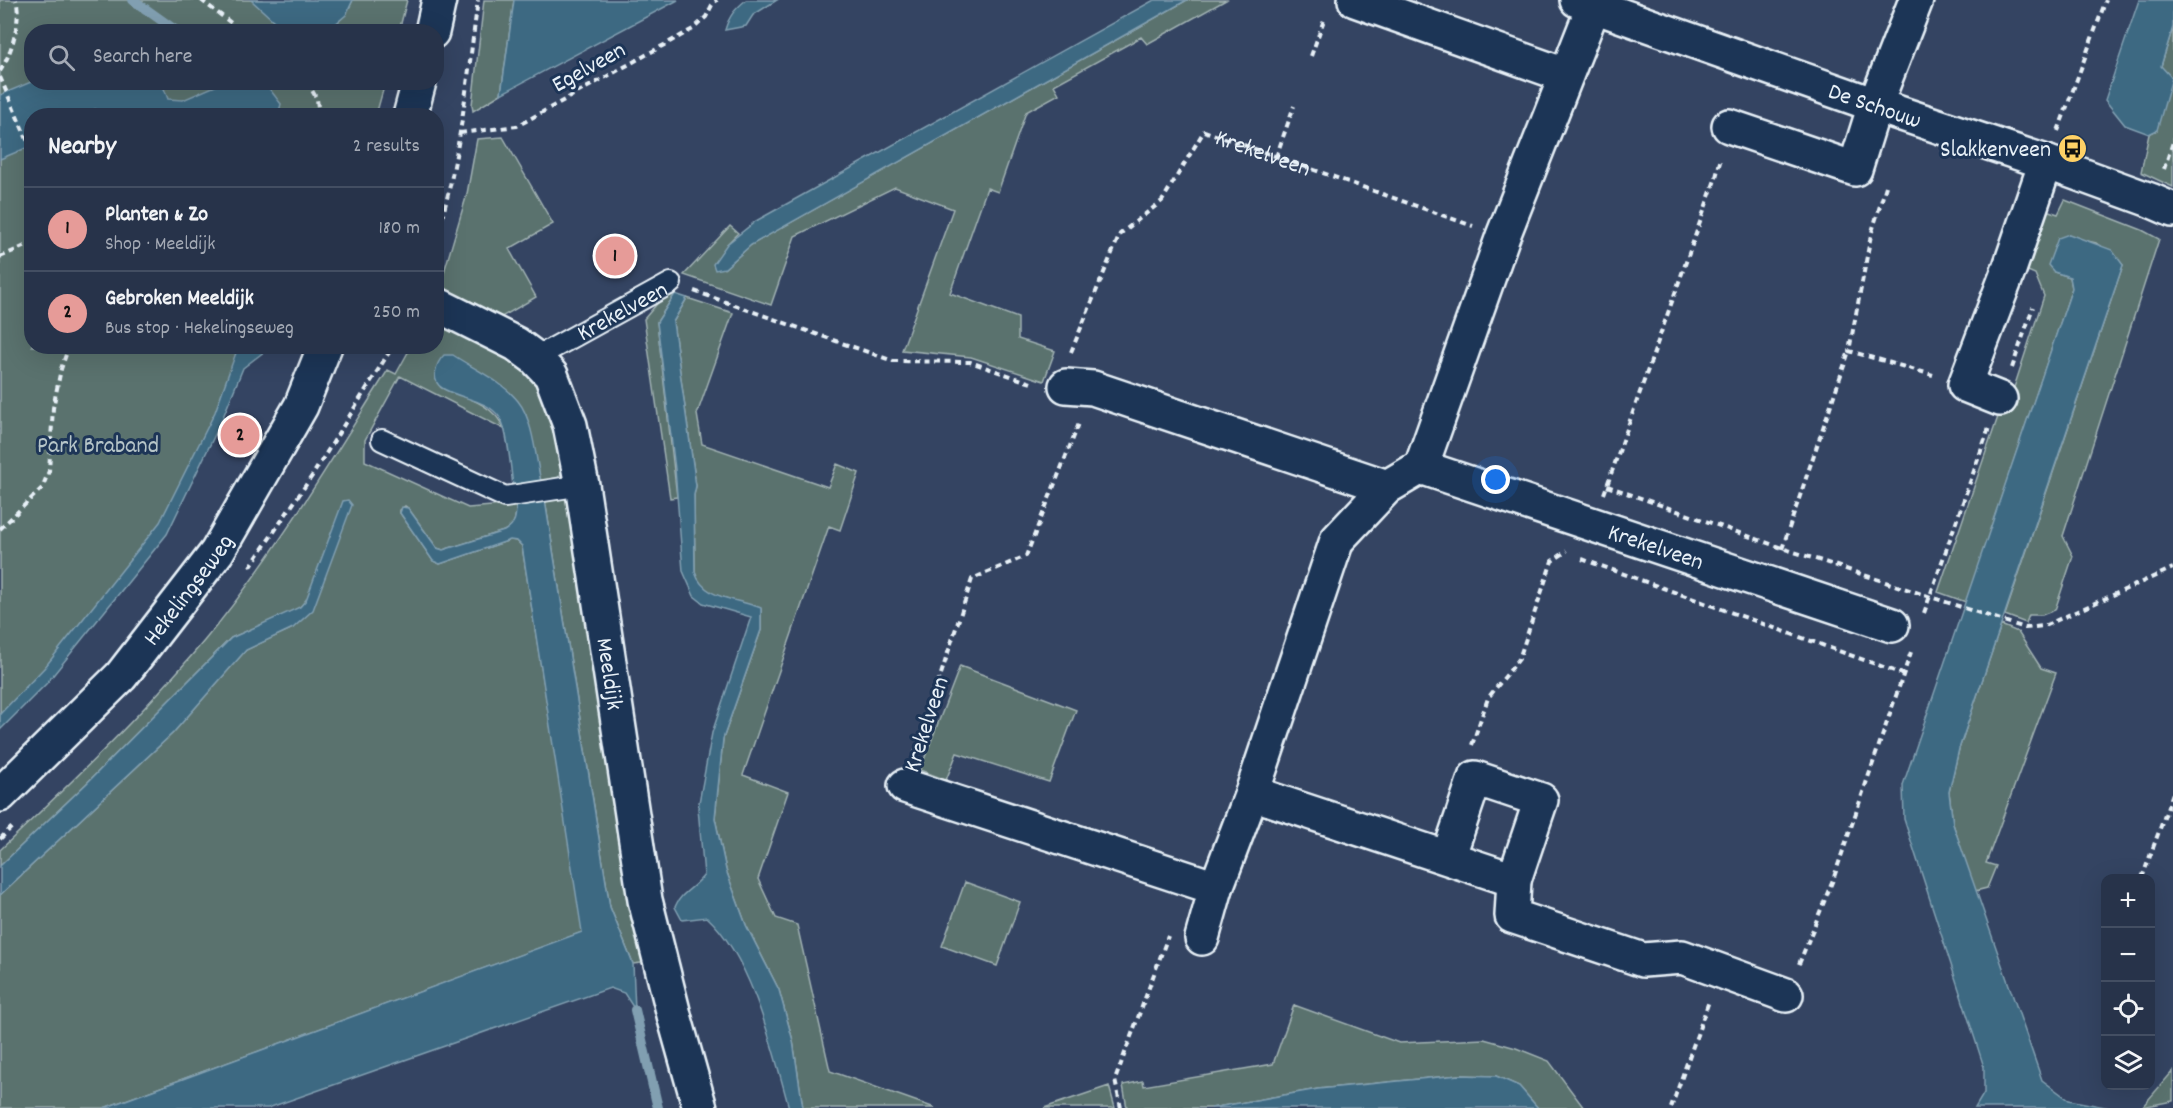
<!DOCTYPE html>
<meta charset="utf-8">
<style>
:root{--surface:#27334a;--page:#2f3b51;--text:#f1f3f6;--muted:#a4aab5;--line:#434e62;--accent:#e69b98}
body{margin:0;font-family:Dekko,sans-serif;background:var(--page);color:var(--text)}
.controls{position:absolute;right:18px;bottom:18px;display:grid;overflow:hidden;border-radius:12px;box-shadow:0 6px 24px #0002}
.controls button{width:54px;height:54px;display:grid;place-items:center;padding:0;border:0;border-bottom:2px solid var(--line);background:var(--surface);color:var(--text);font:30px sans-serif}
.you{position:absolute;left:1496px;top:480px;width:21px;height:21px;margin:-15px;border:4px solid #fff;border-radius:50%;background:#1a73e8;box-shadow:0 0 0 9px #1a73e833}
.badge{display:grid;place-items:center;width:39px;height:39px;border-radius:50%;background:var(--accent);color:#111;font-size:20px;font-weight:700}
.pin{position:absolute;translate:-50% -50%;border:3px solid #fff;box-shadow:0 2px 6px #0006}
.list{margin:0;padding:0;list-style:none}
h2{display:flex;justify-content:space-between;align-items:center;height:78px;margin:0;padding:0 24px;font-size:26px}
h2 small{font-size:20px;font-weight:400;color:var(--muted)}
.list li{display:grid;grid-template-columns:39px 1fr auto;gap:18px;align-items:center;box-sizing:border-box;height:84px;padding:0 24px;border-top:2px solid var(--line)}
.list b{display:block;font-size:22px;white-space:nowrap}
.list p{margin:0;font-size:20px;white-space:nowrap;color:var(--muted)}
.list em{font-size:20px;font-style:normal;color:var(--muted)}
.icon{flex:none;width:33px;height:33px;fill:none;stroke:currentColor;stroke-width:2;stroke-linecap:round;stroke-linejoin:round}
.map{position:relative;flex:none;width:2173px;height:1108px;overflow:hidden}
.search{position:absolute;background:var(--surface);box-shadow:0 6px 24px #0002;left:24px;top:24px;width:420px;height:66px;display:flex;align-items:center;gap:15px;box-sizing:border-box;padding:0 21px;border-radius:24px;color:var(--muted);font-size:22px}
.panel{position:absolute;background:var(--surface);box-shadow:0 6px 24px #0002;left:24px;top:108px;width:420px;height:246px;border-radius:24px}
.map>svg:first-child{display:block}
.green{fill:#5a726e;stroke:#a1b2b3;stroke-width:1.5}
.water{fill:#3d6982;stroke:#819fb1;stroke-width:1.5}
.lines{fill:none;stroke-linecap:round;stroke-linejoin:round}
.stream{stroke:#819fb1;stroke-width:10}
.lane-casing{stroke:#e8f1f8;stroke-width:24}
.street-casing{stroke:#e8f1f8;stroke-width:38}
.secondary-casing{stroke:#e8f1f8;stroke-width:38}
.path{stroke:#e8f1f8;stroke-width:4;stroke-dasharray:6 4.5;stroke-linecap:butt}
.lane{stroke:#1d3557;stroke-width:20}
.street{stroke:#1d3557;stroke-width:33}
.secondary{stroke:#1d3557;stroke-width:33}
.labels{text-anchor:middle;stroke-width:6;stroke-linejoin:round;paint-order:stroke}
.street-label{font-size:24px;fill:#e8f1f8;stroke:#1d3557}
.poi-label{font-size:24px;fill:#e8f1f8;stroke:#1d3557;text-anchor:end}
.park-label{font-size:24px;fill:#b6c5c8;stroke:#1d3557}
</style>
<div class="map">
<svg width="2173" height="1108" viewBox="0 0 2173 1108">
<rect width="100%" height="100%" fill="#344462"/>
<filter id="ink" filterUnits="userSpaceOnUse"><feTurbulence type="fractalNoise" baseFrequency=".0167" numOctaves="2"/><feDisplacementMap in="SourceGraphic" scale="12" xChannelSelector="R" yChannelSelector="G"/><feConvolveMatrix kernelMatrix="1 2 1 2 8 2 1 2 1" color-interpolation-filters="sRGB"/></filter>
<g filter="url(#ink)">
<path class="green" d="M0,0H262L302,31L32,32V82L385,83L376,115L32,116V346L249,347L165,525L0,721Z
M353,0H407L399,31L327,32L345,15Z
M484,0H514L501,94L473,111L472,105Z
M1187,0H1226L1147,44L1141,37L1054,85L1059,94L1026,112L998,192L987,188L950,293L1018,318V339L1055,351L1044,381L971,357L902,350L953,209L895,187L795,236L771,305L684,275L730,226L738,233L727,244L725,268L751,245Z
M2173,27V187L2141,172L2149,134L2157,130L2161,66Z
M503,137L553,224L509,249L536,297L498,319L439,289L467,194L477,139Z
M2065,200L2142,230L2159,239L2063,536L2073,556L2055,610L2042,615H2029L2026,623L2005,615L2123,265L2096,243L2088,241L2054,272L2070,277L2072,288L1966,602L1938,592L2002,405L2008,406L2044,296L2035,274L2021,268L2040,208L2058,214Z
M668,291L675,294L657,322L677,497L670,498L644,319Z
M687,298L733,313L697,414L702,444L828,487L837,464L859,473L840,530L829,526L743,775L788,792L758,879L776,918L797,925L830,1071L935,1108H803L793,1041L779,990L746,925L726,870L715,818L723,739L761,630V609L709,593L698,584L695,572L694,495L696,486L673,322Z
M437,320L510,355L547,395L568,465L557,479L541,482L526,415L440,387C464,397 494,403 504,429L400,376L365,440V461L468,508L516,504C516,517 516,525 504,531L443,550L437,548L408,508L405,506L400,510V513L433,561L440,564L510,540L517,541L522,546L583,932L104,1108H0V895L173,733L246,650L293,628L306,600L300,607L286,615L231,638L86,784L0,866V850C71,783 141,716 204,641C274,557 330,462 388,370L396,374L411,347L436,346Z
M561,497L574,500L649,962L633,964L610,907L545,500Z
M2001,625L2018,632L2041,668L2056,673L1986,863L1996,866L1987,888L1975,891L1953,824L1949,792L1959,749Z
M960,666L1076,710L1049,782L957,753L946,780L920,770Z
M965,882L1020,902L997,966L942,946Z
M1294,1005L1399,1043L1484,1039L1516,1048L1549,1061L1584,1108H1538L1519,1086L1496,1076L1459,1075L1318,1089L1211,1108H1127L1123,1085L1143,1081L1144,1086L1273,1064Z
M2173,1071V1101L2142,1107Z
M1109,1086L1115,1108H1044Z"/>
<path class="water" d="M251,0H353L346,15L327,31L286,32Z
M514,0H678L501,94Z
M746,0H777L753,15L746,26L725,30C729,16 735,9 746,0Z
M1154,0H1187L751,245L725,268L715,270L713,264L727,244L756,221Z
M2139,0H2173V27L2161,66L2172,78L2157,130L2149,134L2125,125L2105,100Z
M31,82L162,83L168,99L183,100L222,83H265L281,104L278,116H117L95,109L81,115L32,116L31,146L0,159V95Z
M2069,234L2112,250L2123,265L1959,749L1949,792L1953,824L2042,1080L2069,1100L2110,1108H1975L1984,1093V1067L1904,819L1903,785L2072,288L2070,277L2054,272L2048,265L2058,238Z
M675,294L687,298L673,322L696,486L694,495L695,572C704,600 736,598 761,608V630L723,739L715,818L726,870L746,925L779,990L793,1041L803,1108H789C773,1050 752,958 707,917L682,920L675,907C680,893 696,887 704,875L698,808L712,733L751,617L703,603L694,596L683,571L675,469L657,322Z
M238,347H266L265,351L243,368L221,422L167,534L46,684L0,730V714L45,667L160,522L215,412Z
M444,355H453C474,369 502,381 518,401C533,419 536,459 541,482L513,487C511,470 508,430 500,418C488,399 459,399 442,388C430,380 436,363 444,355Z
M348,500L352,505L313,610L293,628L246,650L173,733L0,895V866L86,784L231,638L300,607L306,600L343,501Z
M545,500L610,907L633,964L635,1010L624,993L610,988L268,1108H104L582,932L522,546L517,541L510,540L440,564L433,561L400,513L402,507L408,508L437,548L443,550L504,531C516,524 516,517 516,504Z
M1459,1075L1496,1076L1519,1086L1538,1108H1211L1318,1089Z"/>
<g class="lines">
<path class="stream" d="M133,0L178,32
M635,1010L658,1108"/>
<defs>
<g id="lane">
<path id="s2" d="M535,358L671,283"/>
<path d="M382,440L505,497L582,485"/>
</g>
<g id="street">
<path d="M1355,0L1565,75"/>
<path d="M1729,126L1855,169L1875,105L1916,0"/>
<path id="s3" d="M436,304L516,344L535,358L551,375L570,425L582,485L645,900L675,1019L700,1108"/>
<path d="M1066,386L1093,388L1387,487"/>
<path d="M2000,399L1965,385L2010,267L2046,162"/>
<path id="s4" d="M1421,467L1892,625"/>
<path d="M905,786L1216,888"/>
<path d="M1252,793L1514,880L1541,800L1475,778L1448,858"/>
<path d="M1514,880L1512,916L1643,960L1682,957L1786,995"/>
<path d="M1202,938L1216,888L1252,793L1337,540L1387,487L1421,467L1503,236L1596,0"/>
</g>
<g id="secondary">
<path id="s5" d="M1577,0L1875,105L2046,162L2150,200L2173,210"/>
<path d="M432,32L439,0"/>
<path d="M410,116L419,82"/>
<path id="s6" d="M0,795L121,676L217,552L301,406L325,346"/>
</g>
</defs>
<use href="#lane" class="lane-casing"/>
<use href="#street" class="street-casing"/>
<use href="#secondary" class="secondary-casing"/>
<g class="path">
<path d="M201,0L243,32"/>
<path d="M1311,56L1325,17"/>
<path d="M0,71C11,56 22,18 16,0"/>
<path d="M0,77L32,151"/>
<path d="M307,82L317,99L319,116"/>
<path d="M2058,131L2106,0"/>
<path d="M460,133L517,126L693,29L706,17L712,5L717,0"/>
<path d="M1276,157L1294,106"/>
<path d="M2164,169L2173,142"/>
<path d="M1886,186L1871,235L1849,351L1933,375"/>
<path d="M436,239C460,161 467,80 478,0"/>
<path d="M0,257L32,243"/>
<path d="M694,291L893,361L970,362L1034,384"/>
<path d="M381,346L391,351"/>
<path id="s1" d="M1071,352L1120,234L1162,201L1204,131L1473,226"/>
<path d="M2012,368L2033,307"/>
<path d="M1607,486L1782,548L2025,628L2044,626L2173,568"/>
<path d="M1604,494L1716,177L1721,158"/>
<path d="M0,529L42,488L49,471L53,408L61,369L69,346"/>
<path d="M1782,549L1849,351"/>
<path d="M1582,559L1903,674"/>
<path d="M250,567L312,476L393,346"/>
<path d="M1924,613L1989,428"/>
<path d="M1472,745L1488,698L1519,659L1552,561L1567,551"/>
<path d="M915,754L972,579L1026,556L1080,421"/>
<path d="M0,839L12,827"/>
<path d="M2142,878L2173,793"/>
<path d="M1799,964L1834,877L1911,652"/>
<path d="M1121,1108L1115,1080L1168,936"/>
<path d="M1671,1108L1709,1001"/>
</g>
<use href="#lane" class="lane"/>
<use href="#street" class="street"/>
<use href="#secondary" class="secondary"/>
</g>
</g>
<defs>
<symbol id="bus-disc" viewBox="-11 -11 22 22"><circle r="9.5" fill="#ffd166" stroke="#1d3557"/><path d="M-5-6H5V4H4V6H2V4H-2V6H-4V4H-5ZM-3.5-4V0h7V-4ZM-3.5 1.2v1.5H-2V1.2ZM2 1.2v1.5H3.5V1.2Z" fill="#111"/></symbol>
</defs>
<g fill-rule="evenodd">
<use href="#bus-disc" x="2056" y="132" width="33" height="33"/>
</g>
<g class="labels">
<g class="street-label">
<text transform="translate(588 66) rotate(-29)" y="8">Egelveen</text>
<text dy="8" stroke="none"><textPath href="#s5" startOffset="316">De Schouw</textPath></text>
<text dy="8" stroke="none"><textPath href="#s1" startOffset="326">Krekelveen</textPath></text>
<text dy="8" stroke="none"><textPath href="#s2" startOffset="99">Krekelveen</textPath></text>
<text dy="8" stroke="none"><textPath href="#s4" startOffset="248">Krekelveen</textPath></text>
<text dy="8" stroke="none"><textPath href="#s6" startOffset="279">Hekelingseweg</textPath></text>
<text dy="8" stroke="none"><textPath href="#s3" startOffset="442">Meeldijk</textPath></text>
<text transform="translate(925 724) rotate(-72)" y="8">Krekelveen</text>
</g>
<g class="poi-label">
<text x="2051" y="156">Slakkenveen</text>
</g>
<g class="park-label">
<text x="98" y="452">Park Braband</text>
</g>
</g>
</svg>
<div class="controls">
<button>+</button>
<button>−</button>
<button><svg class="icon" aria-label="locate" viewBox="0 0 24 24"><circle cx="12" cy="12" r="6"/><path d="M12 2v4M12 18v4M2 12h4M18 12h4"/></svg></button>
<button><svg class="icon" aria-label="layers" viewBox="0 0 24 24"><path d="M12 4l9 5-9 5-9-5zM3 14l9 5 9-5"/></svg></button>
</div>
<div class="you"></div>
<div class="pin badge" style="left:615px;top:256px">1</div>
<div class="pin badge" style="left:240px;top:435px">2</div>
<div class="search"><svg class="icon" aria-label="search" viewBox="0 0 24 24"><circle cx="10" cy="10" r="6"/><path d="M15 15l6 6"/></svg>Search here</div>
<section class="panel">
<h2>Nearby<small>2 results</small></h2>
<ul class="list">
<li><span class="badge">1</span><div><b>Planten &amp; Zo</b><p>Shop · Meeldijk</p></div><em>180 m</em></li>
<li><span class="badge">2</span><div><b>Gebroken Meeldijk</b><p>Bus stop · Hekelingseweg</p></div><em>250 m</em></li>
</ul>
</section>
</div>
